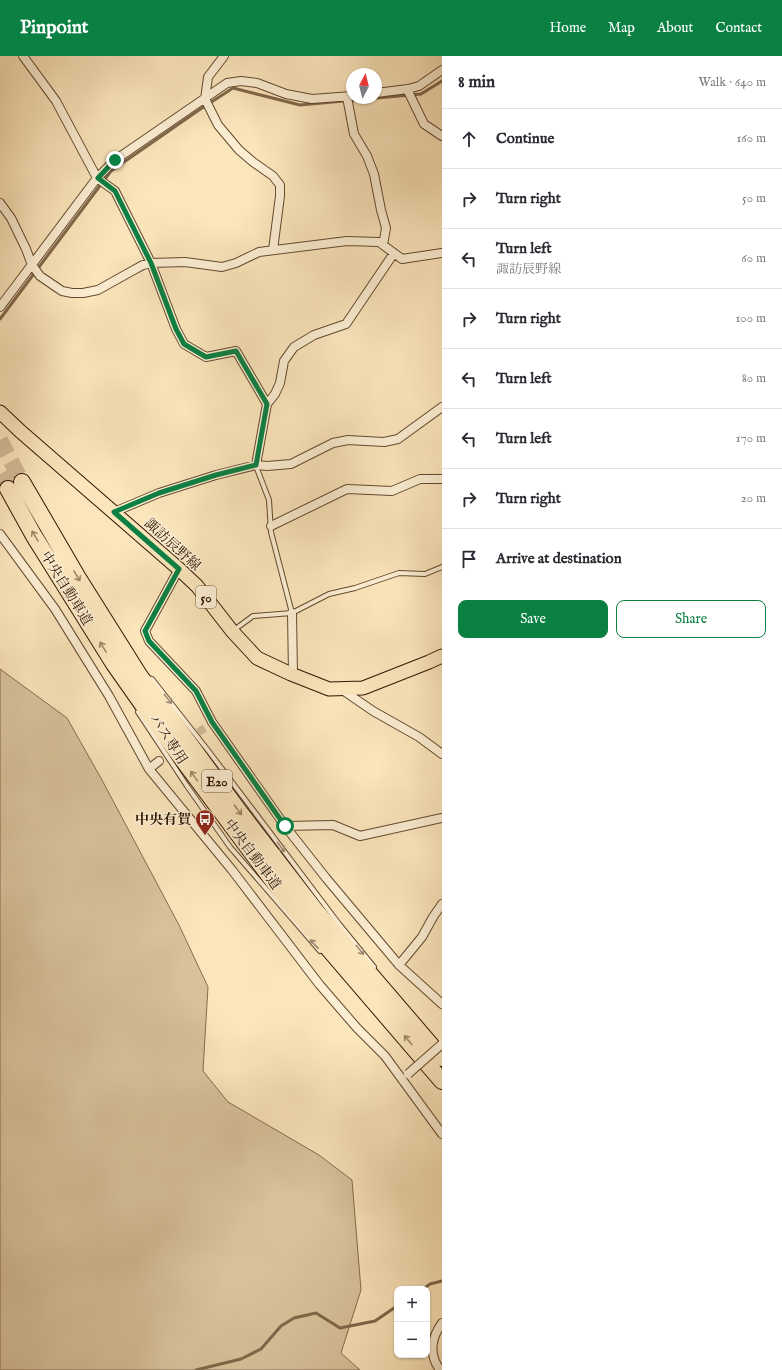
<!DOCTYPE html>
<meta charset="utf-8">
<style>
:root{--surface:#fff;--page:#f7f7f7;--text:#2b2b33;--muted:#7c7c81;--line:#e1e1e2;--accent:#0b8043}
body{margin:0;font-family:"IM FELL English","Noto Serif JP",serif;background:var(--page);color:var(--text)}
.controls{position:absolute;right:12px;bottom:12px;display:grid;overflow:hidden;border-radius:8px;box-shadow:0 1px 3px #0004}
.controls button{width:36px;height:36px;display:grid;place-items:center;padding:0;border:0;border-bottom:1px solid var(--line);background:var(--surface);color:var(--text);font:20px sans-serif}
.compass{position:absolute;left:346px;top:12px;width:36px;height:36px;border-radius:50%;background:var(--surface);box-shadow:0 1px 3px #0004;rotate:7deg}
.stop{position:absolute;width:12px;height:12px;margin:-9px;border:3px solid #0b8043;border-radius:50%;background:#fff}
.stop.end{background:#0b8043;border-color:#fff;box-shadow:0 1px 4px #0008}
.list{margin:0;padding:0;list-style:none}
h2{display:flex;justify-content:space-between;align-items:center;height:52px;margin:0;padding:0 16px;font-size:17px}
h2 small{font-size:13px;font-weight:400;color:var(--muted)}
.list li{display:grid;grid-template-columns:26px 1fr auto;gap:12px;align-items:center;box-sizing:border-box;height:60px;padding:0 16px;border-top:1px solid var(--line)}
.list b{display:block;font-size:15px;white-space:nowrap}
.list p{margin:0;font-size:13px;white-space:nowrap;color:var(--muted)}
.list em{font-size:13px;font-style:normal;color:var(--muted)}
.actions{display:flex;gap:8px;padding:12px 16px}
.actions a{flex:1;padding:9px 0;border:1px solid var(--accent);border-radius:8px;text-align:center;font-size:14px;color:var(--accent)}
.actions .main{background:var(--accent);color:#fff}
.icon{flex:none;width:22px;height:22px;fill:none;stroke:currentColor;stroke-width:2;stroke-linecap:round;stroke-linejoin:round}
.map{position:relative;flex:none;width:442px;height:1314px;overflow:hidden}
header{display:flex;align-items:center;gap:24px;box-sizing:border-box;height:56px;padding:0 20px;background:var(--accent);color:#fff}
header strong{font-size:19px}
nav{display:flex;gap:22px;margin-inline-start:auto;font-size:14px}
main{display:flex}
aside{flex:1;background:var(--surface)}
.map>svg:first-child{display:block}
.green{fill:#d8c29b;stroke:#846c4e}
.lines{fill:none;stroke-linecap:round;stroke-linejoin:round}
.stream{stroke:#80674a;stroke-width:3}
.street-tunnel{stroke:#d2bb96;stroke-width:8;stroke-dasharray:8 4;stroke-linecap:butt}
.highway-tunnel{stroke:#d2bb96;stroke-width:16;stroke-dasharray:16 8;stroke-linecap:butt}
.lane-casing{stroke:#63492f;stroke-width:6}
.street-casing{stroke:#63492f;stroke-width:10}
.primary-casing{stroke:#301500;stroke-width:15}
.highway-casing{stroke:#301500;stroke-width:18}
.lane{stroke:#fceed3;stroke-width:4}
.street{stroke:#fceed3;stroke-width:8}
.primary{stroke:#fbe5bb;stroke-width:13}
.highway{stroke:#fbe5bb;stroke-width:16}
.street-bridge-casing{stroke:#63492f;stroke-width:10;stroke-linecap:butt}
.street-bridge{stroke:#fceed3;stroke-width:8}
.oneway{stroke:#a08767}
.oneway2{stroke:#a08c74}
.route{stroke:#0b8043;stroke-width:5}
.labels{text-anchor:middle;stroke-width:3;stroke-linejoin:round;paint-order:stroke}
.shield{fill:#fceed3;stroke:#6d563f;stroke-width:1}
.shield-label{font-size:13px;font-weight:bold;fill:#301500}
.street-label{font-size:14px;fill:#301500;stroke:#fceed3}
.poi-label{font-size:14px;font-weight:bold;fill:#301500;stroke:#fceed3;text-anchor:end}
</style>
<header>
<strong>Pinpoint</strong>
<nav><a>Home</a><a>Map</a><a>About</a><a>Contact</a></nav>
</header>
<main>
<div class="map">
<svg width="442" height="1314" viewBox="0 0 442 1314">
<rect width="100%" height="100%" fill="#fbe5bb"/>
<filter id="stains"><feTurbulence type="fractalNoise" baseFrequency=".005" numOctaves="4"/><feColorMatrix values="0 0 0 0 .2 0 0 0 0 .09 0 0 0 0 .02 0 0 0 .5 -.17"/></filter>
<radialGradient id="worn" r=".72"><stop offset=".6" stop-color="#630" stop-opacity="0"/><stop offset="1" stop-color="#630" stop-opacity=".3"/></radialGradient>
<path class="green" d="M0,613L67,662L102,724L179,869L208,931L203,1015L228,1046L319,1099L352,1124L361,1234L341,1297L360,1314H0Z"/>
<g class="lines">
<path class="stream" d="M0,263L111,115L199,54L233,32L300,49L421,38L442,25
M423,1233L430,1228L442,1225
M196,1314L241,1303L261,1293L281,1270L294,1262L316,1257L340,1272L375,1265L397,1250"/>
<path class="street-tunnel" d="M188,683L205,672"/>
<path class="highway-tunnel" d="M0,384L22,426
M0,418L8,433"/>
<defs>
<path id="lane" d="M256,410L269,444L271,476L292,557
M234,574L253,560L292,557L329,538L355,532L399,517L425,518L442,511
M147,622L152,623L210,697L339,868L374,911
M138,656L187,730L230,791L320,895"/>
<path id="street" d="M23,0L56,45L97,122L115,135L151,207L176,273L184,288L206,301L236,295L267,348
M224,0L208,21L205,43L218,69L239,94L253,106L273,120L280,129V140L273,194
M407,33L424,68L442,80
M376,37L408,33L419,30L442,14
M347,41L354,78L367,100L374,118L381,154L386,172L383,189
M0,147L11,162L26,193L32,209L40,220L62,235L72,237H83L98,234L132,215L143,209L151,207L185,206L222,211L236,207L259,196L347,185L379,186L402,203L442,197
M0,251L97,122L115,104L227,27L241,25L257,27L286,38L312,43L352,40
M256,409L267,348L275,338L280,327L284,305L294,291L314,279L346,268L394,197
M114,456L159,437L216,419L256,409L267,410L291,408L333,387L348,384L384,386L398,383L442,351
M271,470L347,433L392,435L420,423H442
M0,478L55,553L109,640L149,713
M179,513L145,575L149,585L196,635L212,666L285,770L326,822L399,909L442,948
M292,557L293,619
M341,633L373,655L419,681L442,698
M159,705L149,713L232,814L319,928L357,972L385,1000L442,1078
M285,770L333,769L360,780L442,762
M399,909L422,881L433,861L442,848
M440,1314C429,1299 431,1282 442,1267"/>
<path id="primary" d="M0,356L20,375L179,513L197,530L232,575L257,602L291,618L329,633L363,632L429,606L442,600"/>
<path id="highway" d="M22,426L78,522L139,619L241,758L315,854L442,1002
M8,433L34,480L114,608L157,669L291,849L442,1025"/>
</defs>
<use href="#lane" class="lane-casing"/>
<use href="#street" class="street-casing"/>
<use href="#primary" class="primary-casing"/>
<use href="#highway" class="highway-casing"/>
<use href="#lane" class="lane"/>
<use href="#street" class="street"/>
<use href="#primary" class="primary"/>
<use href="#highway" class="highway"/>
<defs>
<path id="street-bridge" d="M408,1018L442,988"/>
</defs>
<use href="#street-bridge" class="street-bridge-casing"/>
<use href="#street-bridge" class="street-bridge"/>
</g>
<defs><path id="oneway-shaft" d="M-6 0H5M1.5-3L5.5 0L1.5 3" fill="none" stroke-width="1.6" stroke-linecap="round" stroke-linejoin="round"/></defs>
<g class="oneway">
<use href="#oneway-shaft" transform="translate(35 480) rotate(-121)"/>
<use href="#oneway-shaft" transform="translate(77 520) rotate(59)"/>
<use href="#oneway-shaft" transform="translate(103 591) rotate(-122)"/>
<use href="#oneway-shaft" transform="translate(194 720) rotate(-126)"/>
<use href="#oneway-shaft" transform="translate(238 754) rotate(53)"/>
<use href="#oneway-shaft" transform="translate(408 984) rotate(-130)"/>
</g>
<g class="oneway2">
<use href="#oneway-shaft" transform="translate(168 643) rotate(52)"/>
<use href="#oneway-shaft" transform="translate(281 791) rotate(53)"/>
<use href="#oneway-shaft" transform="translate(314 888) rotate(-133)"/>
<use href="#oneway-shaft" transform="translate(360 894) rotate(51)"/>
</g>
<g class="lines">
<path class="route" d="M115,104L98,122L115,135L151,207L176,273L184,288L206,301L236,295L267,348L256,409L216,419L159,437L114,456L179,513L145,575L149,585L196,635L212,666L285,770"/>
</g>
<defs>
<symbol id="bus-pin" viewBox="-11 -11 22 30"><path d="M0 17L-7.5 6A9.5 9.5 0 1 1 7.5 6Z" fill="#8f2418" stroke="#fceed3"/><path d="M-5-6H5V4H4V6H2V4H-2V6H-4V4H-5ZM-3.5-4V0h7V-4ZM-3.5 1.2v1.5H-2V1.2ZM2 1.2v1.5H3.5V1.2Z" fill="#fff"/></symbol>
</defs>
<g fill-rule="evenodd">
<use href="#bus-pin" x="194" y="752" width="22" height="30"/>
</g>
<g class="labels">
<g class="shield">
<rect x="196" y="530" width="20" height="22" rx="3"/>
<rect x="202" y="714" width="30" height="22" rx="3"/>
</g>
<g class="shield-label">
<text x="206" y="546">50</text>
<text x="217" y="730">E20</text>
</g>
<g class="street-label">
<text transform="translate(173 488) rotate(42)" y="5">諏訪辰野線</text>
<text transform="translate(67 532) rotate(58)" y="5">中央自動車道</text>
<text transform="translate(169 683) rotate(57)" y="5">バス専用</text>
<text transform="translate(253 798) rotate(53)" y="5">中央自動車道</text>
</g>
<g class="poi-label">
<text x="191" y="768">中央有賀</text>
</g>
</g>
<rect width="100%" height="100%" filter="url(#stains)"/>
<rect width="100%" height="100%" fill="url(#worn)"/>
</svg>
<div class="controls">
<button>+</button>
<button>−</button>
</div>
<svg class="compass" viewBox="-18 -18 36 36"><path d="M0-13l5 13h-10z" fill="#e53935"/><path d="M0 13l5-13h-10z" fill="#7c7c81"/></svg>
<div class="stop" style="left:285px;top:770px"></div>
<div class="stop end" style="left:115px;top:104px"></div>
</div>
<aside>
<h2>8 min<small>Walk · 640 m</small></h2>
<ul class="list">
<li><svg class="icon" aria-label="ahead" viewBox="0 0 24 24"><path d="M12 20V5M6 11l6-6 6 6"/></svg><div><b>Continue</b></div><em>160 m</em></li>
<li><svg class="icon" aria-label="right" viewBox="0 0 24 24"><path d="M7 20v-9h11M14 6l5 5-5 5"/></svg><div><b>Turn right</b></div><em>50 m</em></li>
<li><svg class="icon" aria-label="left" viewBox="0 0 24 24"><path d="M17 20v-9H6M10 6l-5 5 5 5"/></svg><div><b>Turn left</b><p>諏訪辰野線</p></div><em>60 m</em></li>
<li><svg class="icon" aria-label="right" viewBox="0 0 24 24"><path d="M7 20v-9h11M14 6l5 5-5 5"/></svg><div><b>Turn right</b></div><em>100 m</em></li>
<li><svg class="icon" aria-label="left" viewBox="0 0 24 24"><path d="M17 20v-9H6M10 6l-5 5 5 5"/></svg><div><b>Turn left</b></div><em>80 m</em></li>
<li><svg class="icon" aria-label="left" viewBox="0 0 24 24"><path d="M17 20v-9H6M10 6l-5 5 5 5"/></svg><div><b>Turn left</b></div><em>170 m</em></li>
<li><svg class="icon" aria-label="right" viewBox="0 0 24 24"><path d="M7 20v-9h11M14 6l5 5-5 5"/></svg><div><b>Turn right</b></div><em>20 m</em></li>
<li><svg class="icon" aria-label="arrive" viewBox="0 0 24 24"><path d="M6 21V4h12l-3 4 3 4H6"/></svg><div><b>Arrive at destination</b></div></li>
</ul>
<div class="actions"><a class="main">Save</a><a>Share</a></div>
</aside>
</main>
